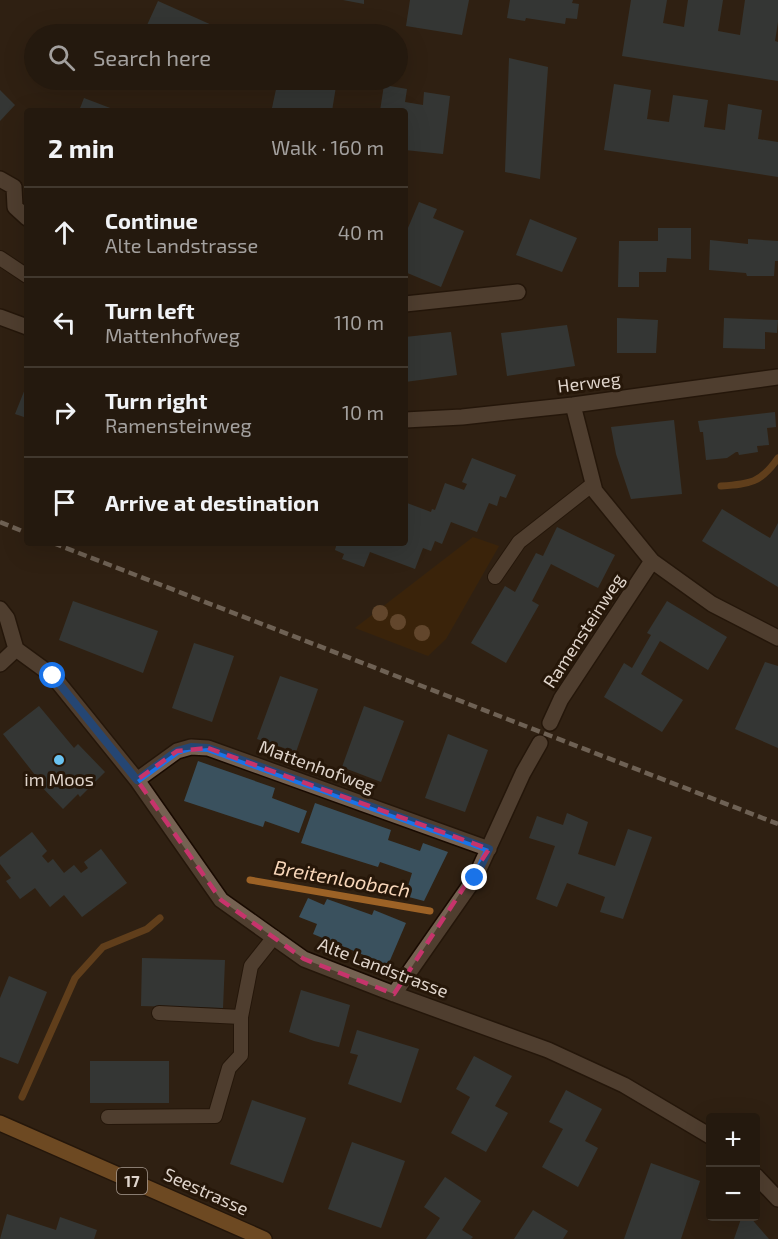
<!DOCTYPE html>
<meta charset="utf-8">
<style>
:root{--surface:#24190e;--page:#30261c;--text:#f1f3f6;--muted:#a3a09e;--line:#41382e}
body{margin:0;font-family:"Exo 2",sans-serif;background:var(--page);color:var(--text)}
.controls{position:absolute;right:18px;bottom:18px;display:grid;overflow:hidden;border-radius:6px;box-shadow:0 6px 24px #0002}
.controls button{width:54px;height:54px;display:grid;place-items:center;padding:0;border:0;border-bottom:2px solid var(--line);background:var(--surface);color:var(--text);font:30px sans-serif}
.stop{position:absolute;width:18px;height:18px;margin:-14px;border:4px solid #1a73e8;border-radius:50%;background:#fff}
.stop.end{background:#1a73e8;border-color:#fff;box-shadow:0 2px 6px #0008}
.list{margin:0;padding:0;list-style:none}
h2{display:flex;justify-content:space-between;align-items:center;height:78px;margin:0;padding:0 24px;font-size:26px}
h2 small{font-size:20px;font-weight:400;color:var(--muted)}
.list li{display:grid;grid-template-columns:39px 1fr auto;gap:18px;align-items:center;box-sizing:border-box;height:90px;padding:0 24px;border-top:2px solid var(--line)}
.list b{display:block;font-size:22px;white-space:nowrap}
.list p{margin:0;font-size:20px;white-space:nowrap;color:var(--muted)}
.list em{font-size:20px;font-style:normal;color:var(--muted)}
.icon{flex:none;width:33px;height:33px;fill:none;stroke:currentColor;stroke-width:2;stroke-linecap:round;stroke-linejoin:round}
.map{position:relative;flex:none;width:778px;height:1239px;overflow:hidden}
.search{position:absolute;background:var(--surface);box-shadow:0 6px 24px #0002;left:24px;top:24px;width:384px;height:66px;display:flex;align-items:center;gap:15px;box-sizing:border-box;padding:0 21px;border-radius:33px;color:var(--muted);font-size:22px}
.panel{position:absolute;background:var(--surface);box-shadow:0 6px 24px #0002;left:24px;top:108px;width:384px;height:438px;border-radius:6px}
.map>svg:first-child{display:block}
.green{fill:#472702}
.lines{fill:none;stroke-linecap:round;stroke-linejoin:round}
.stream{stroke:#9c6226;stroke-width:7}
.building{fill:#3a515e}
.lane-casing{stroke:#180a00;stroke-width:16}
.street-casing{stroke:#180a00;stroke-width:18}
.primary-casing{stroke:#180a00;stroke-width:18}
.lane{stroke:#756252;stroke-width:14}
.street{stroke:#756252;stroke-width:15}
.primary{stroke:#b97b36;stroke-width:15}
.rail{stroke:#bbafa5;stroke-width:4.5;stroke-dasharray:9 4.5;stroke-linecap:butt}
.tree{fill:#9f744c}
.route{stroke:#1a73e8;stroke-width:8}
.marked{fill:none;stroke:#c6346c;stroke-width:4.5;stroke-dasharray:12 8;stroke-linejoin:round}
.poi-dot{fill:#6ac3f1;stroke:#261709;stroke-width:2}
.labels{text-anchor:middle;stroke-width:6;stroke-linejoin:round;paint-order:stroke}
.shield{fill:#261709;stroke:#a89b91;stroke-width:1.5}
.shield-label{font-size:16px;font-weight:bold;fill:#dfd4cb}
.street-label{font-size:18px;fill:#dfd4cb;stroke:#261709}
.poi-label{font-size:18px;fill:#dfd4cb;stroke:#261709}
.water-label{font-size:20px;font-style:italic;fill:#f8d7ba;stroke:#261709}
</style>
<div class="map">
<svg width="778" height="1239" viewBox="0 0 778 1239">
<rect width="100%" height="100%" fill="#302112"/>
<path class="green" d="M473,537L499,546L446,639L428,656L355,628Z"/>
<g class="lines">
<path class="stream" d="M721,486C750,484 761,483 778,458
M250,880L430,911
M22,1097L75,978L103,947L147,929L160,918"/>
</g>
<path class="building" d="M343,0H364V4Z
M410,0H469L462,35L406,26Z
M510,0H573L572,3L579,4L577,19L566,18L565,24L526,18L525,21L507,18Z
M631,0H667L663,23L684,27L688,0H723L718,31L740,35L745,0H778V22L775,41L778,42V81L622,56Z
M158,1L232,34H143Z
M509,58L548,67L540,179L505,172Z
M219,80H239L236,87Z
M278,80H337L332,111H287L272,108Z
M614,84L651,90L647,119L669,122L673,95L708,100L704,127L725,130L728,104L762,110L758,139L778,142V177L604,150Z
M384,85L407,89L405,102L423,105L424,92L450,96L443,154L405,150V111H380Z
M0,90L15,105L0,121Z
M84,98L118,111H79Z
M419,202L437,209L433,218L464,231L441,287L405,272V235Z
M530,219L577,238L562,272L516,255Z
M658,228H691V259L667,258L666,272H639V287H618L619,241H658Z
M748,239L778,241V261H775L774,276H747L746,273L709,270L710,240L748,244Z
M617,318L658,320L656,353H617Z
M724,318L778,320L777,333L765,332V349L723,348Z
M567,325L575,366L507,376L501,333Z
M451,332L457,375L405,382V337Z
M27,384V418L15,414Z
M775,412L776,427L767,428L769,445L757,446L758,452L739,455L738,452H736L727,458L706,460L703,432H700L698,421Z
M674,420L682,494L631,499L616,454L611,427Z
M472,458L516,475L506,498L500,496L497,506L489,503L477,532L451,522L442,544L435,541L431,551L423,548L415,569L370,552L364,567L342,559L344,554L335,550L337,543H405V508L407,503L431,512L432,509L435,510L445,483L464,490L467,484L462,482Z
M722,509L770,538L778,523V587L702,541Z
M557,527L615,555L598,588L551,564L532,601L539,605L506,663L471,643L505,586L515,592L536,553L543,556Z
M73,601L158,631L143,673L59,640Z
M667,601L727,637L708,670L660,641L641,674L683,700L662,732L604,697L624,663L632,668L651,635L647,633Z
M194,643L234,656L212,722L172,708Z
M765,662L778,666V748L735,729Z
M280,676L318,689L296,752L257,739Z
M39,706L74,748L78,744L105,772L80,797L78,794L63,809L37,782L39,780L3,734Z
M364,706L404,721L381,782L342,767Z
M448,734L488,750L465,812L425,798Z
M198,761L275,788L272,798L307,811L299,833L265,821L263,827L184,801Z
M315,803L391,830L388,840L420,851L423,843L448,852L424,901L405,896L412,873L380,862L378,867L301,843Z
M567,813L588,822L578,854L615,866L628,829L652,837L623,919L600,912L605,897L567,883L557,907L536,899L555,846L529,838L537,816L563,825Z
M32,832L47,851L42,856L48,863L53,859L64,873L74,865L81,873L88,868L84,862L101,849L127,883L82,917L64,895L50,907L35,888L20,899L6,881L11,878L0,864V857Z
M308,898L324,905L327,899L372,915L374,910L406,923L388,965L313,934L317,924L299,917Z
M142,958L225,960L223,1008L141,1006Z
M9,976L47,992L18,1064L0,1057V998Z
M301,990L350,1005L339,1047L314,1041L289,1032Z
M357,1030L419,1049L401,1103L348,1084L358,1055L350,1053Z
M474,1056L512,1076L495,1106L508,1113L486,1152L451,1133L470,1097L456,1089Z
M90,1061H169V1103H90Z
M566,1090L602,1109L585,1141L598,1148L578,1187L542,1167L563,1129L549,1122Z
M252,1100L306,1118L283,1183L230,1164Z
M352,1142L405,1161L381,1228L328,1209Z
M651,1163L700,1181L681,1239H624Z
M445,1177L481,1201L462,1230L473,1237L471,1239H426L440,1218L424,1207Z
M533,1210L568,1231L563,1239H514Z
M7,1214L56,1230L60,1217L97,1230L94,1239H0Z
M742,1216H749L769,1239H734Z"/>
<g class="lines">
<defs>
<path id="lane" d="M0,258L27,276
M495,577L519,542L593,484
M159,1013L241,1017L251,966L274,937
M108,1117L215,1116L229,1068L241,1055V1017"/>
<path id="street" d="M0,179L14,187
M14,187L15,207L27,218
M405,304L518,292
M0,317L27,327
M573,405L595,491L652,561L712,604L778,638
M405,420L462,417L573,405L778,377
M0,609L7,618L16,649L53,676L66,692L137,780L221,900L304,959L394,994L548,1050L624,1085L710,1136
M0,664L16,649
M550,723L561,699L652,561
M137,780L177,751L191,747L208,748L489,849
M394,994L475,878L523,773L540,743
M756,1176L778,1199"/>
<path id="primary" d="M0,1123L264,1239"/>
</defs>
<use href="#lane" class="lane-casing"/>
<use href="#street" class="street-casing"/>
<use href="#primary" class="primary-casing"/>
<use href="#lane" class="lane"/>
<use href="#street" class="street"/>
<use href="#primary" class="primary"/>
<path class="rail" d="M0,522L27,533
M53,543L778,824"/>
</g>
<g class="tree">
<circle cx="380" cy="613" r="8"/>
<circle cx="398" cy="622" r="8"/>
<circle cx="422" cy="633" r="8"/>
</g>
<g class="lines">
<path class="route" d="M53,676L137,780L177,751L191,747L208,748L489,849L475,878"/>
</g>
<path d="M0 0H778V1239H0ZM208,748L489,849L394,994L304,959L221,900L137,780L177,751Z" fill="#302112" fill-opacity=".55" fill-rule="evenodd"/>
<path class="marked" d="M208,748L489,849L394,994L304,959L221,900L137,780L177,751Z"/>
<circle class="poi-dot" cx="59" cy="760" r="6"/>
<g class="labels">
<rect class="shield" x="117" y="1168" width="30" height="26" rx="4.5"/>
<g class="shield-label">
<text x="132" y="1187">17</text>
</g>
<g class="street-label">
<text transform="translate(589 383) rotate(-7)" y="6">Herweg</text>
<text transform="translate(584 631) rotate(-57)" y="6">Ramensteinweg</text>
<text transform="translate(317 767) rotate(20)" y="6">Mattenhofweg</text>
<text transform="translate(383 968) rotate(21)" y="6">Alte Landstrasse</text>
<text transform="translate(206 1192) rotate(24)" y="6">Seestrasse</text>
</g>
<g class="poi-label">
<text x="59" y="786">im Moos</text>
</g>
<g class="water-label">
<text transform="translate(342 879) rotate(10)" y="7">Breitenloobach</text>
</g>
</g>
</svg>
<div class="controls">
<button>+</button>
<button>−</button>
</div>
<div class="stop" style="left:53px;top:676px"></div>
<div class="stop end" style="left:475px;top:878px"></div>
<div class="search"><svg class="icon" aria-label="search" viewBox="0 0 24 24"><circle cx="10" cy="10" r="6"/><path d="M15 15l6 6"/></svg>Search here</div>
<section class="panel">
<h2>2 min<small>Walk · 160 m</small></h2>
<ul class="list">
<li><svg class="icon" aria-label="ahead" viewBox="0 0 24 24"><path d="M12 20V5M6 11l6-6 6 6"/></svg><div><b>Continue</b><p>Alte Landstrasse</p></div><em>40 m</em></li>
<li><svg class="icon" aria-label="left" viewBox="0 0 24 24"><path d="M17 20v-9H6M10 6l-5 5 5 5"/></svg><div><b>Turn left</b><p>Mattenhofweg</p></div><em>110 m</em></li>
<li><svg class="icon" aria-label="right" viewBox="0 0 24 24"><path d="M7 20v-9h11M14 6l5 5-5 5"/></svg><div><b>Turn right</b><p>Ramensteinweg</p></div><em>10 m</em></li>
<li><svg class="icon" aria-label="arrive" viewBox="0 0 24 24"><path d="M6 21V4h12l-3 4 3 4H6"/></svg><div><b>Arrive at destination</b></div></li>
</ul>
</section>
</div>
